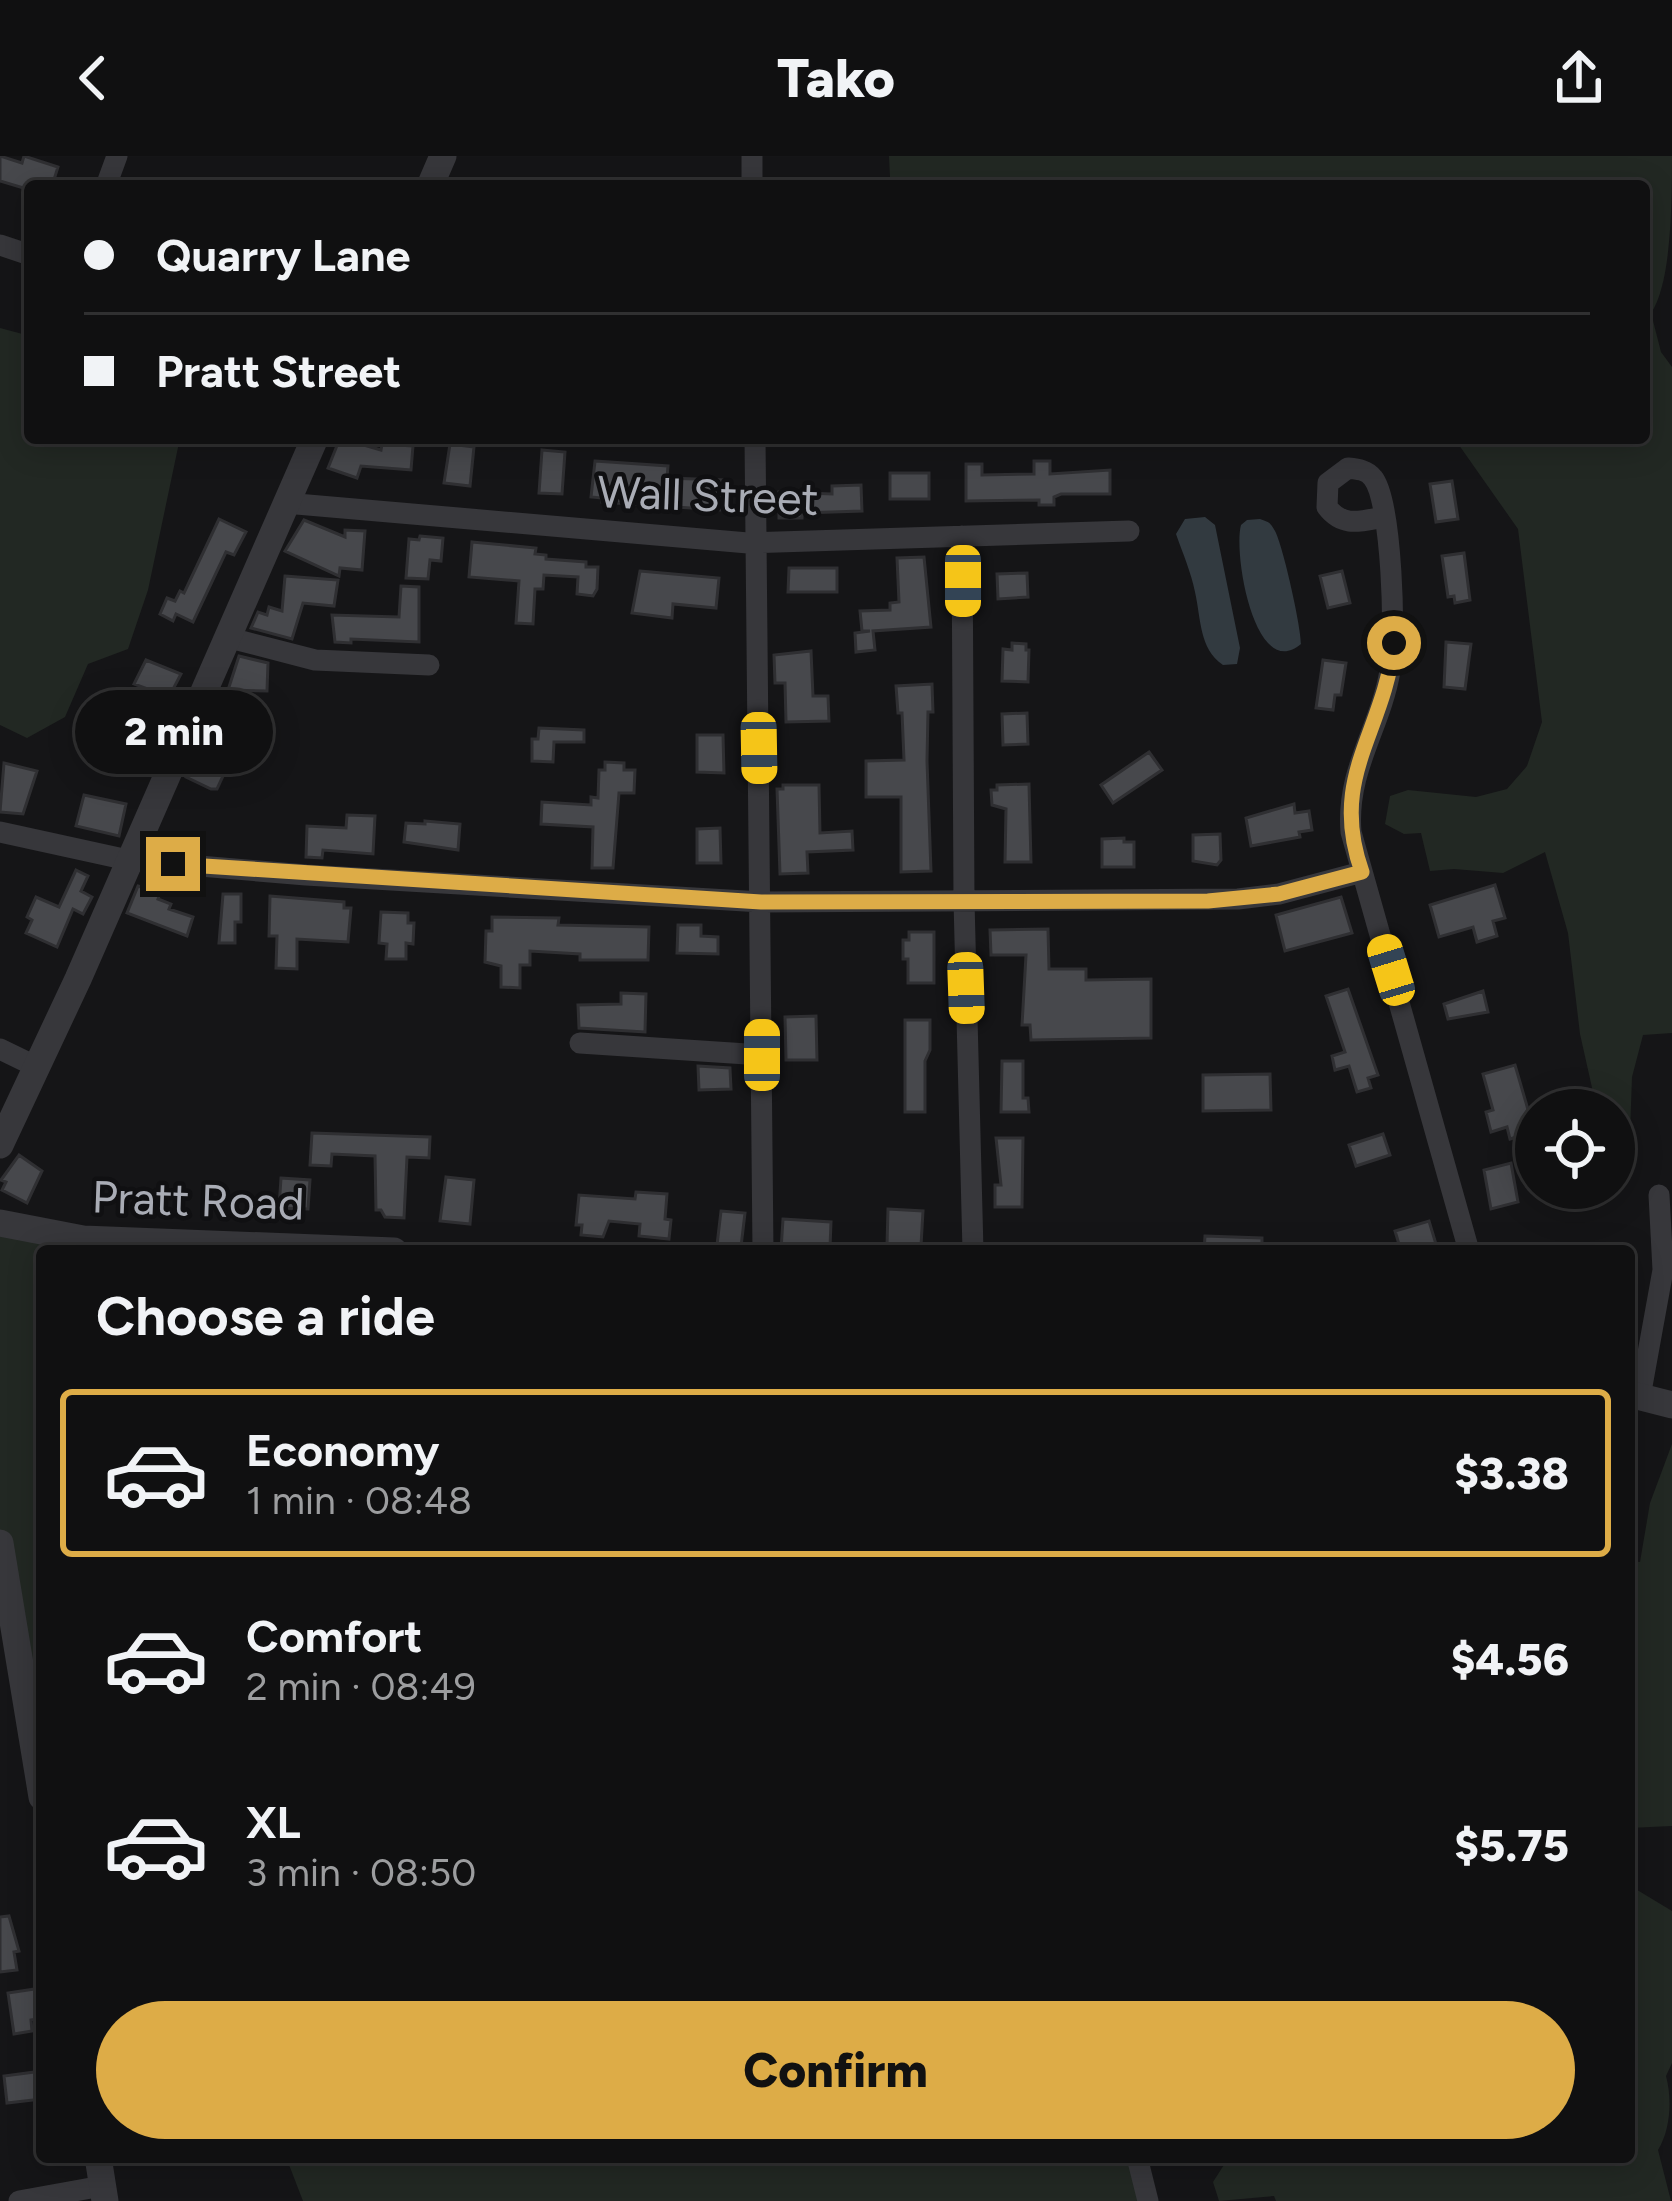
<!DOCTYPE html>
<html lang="en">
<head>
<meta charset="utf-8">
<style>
  :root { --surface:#101011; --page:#1e1e1f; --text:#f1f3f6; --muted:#9c9d9f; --line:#303031; --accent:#ddac47 }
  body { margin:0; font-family:Figtree,sans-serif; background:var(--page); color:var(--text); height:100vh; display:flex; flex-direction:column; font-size:45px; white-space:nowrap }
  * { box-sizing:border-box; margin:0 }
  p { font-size:39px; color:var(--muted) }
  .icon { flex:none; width:66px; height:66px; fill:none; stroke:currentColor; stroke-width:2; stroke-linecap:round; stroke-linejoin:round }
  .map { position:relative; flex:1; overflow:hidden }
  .panel { position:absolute; left:36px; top:1089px; width:1599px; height:918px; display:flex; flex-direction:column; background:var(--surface); border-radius:12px; box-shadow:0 6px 30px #0003,0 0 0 3px var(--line) }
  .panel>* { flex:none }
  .hud { position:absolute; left:24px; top:24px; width:1626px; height:264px; border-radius:12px; box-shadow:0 6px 30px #0003,0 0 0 3px var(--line); display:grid; align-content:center; height:264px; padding:0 60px; background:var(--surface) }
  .buttons { position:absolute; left:1515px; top:933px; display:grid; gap:24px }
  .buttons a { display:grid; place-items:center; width:120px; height:120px; border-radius:50%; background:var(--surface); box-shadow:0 6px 30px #0003,0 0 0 3px var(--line); font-size:60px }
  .end { position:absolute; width:54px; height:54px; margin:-27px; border:15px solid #ddac47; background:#111; box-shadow:0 0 0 6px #111 }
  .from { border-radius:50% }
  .bubble { position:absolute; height:84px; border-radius:42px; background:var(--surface); box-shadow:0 6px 30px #0003,0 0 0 3px var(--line); font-size:39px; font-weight:800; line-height:84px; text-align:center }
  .car { position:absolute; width:36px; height:72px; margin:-36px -18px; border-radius:15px; box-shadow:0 0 9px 3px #0007; background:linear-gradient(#f5c518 24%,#345 0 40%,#f5c518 0 76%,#345 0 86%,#f5c518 0) }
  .hud b { display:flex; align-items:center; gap:42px; height:114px; font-size:45px }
  .hud b+b { border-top:3px solid var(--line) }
  .hud i { width:30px; height:30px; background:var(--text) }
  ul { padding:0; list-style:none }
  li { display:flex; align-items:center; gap:36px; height:168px; margin:0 24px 18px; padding:0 36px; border:6px solid transparent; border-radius:12px }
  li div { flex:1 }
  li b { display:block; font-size:45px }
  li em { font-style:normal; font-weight:800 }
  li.active { border-color:var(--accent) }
  li>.icon { width:108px; height:108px; stroke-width:1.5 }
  h2 { padding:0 60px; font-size:54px; line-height:144px }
  .button { display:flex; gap:24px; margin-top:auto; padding:24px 60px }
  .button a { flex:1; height:138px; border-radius:72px; background:var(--accent); color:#111; font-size:48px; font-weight:800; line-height:138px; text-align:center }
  header { display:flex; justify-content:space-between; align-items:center; height:156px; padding:0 60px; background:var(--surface); font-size:54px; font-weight:800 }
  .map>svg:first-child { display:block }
  .green { fill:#222823 }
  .water { fill:#323a40 }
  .building { fill:#47484c; stroke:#2f2f32; stroke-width:3 }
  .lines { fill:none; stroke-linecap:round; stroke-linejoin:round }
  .minor { stroke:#37373b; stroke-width:21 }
  .tertiary { stroke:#37373b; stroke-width:27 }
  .route { stroke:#ddac47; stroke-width:15 }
  .labels { text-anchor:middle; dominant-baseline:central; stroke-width:9; stroke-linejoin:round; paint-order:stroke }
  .street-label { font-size:45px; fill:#a9acb5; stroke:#101012 }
</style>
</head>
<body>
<header><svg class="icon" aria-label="back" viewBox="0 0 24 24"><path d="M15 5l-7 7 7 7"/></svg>Tako<svg class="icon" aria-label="share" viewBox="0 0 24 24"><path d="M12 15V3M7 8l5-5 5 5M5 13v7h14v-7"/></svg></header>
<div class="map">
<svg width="1672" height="2045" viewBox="0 0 1672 2045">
  <rect width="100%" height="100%" fill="#151517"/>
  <path class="green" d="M889 0H1672C1672 42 1672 127 1651 157L1661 196 1672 211V877L1643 879 1632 921 1630 978 1614 992V954H1597L1580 878 1568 777 1545 696 1503 717 1454 713 1430 715 1421 677 1404 678 1385 668 1390 640 1408 634 1476 641 1507 633 1527 610 1542 566 1518 373 1454 282H1644V30H876L890 21Z
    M0 172 30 180V282H180L148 434 128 493 88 508 65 561 27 582 0 569Z
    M0 1067 394 1095H42V1641L0 1387Z
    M1672 1288V1670L1629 1672V1405L1640 1406 1650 1347Z
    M1629 1729 1672 1755V1907L1666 1920C1672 1942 1671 1973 1658 1994L1671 2045H1276L1274 2040 1219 2045 1213 2026 1229 2001H1629Z
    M286 2001H1136L1146 2045H303Z"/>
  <path class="water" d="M1205 361 1215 369 1240 492 1237 508 1223 509C1199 493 1201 462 1195 436 1191 416 1183 398 1176 378L1185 363Z
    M1260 363C1270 367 1269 365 1275 375 1283 390 1301 470 1301 488 1255 527 1233 398 1241 369L1247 364Z"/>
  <path class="building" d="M0 0 22 7 24 0 58 11 52 30H30V34L0 25Z
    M340 282 381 294 382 288 413 290 411 314 361 310 357 322 328 312Z
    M450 288 474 291 470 330 444 327Z
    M542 294 565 296 562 338 539 337Z
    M595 305 668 310 667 322 725 324 724 342H720V354L602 346V342L591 341Z
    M1034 305H1050V318L1110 314V338H1061L1054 341V349H1039V344L966 345V308H982V319L1034 318Z
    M890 317H929V343H890Z
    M1452 325 1458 363 1436 366 1430 328Z
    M861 329 862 355 802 357V362H779V336L832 338V330Z
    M219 363 246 376 234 399 226 396 193 466 176 458 173 465 160 458 167 442 175 445 180 435 184 437Z
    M304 364 345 381V374L365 375 362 414 340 412 339 420 285 395Z
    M420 380 443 382 441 405 430 404 428 423 406 422 409 383 419 384Z
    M472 386 536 392 535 398 546 399V403L586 406V411H598L597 433 593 440 577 438 578 421 544 419 543 433H535L533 468 516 467 519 425 469 421Z
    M1464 397 1470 444 1455 447 1454 440 1448 441 1442 400Z
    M924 401 931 471 873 475 875 494 856 496 855 477 870 475H862L860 455 890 454V447L899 446 897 402Z
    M789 412H837V436H788Z
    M640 415 719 422 716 452 673 448 672 462 632 457Z
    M1342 415 1350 447 1328 452 1320 420Z
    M1027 417 1028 441 998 443 997 418Z
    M285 420 338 424 334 450 303 447 292 483 251 472 258 456 267 459 269 451 282 455Z
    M401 430 419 431V486L351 483V487L335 486 332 459 399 461Z
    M1446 486 1471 488 1465 533 1444 531Z
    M1012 487 1026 488V494H1029L1028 526 1002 525 1003 493 1012 494Z
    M811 495 813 540H828L829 565 786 566 785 527H775L774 499Z
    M239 500 268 507 267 535 228 534Z
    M146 504 181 518 169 541 134 528Z
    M1323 504 1346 507 1341 539H1335L1333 554 1316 552Z
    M932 528 933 556H928L927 605 931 715 901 716V641H866V605L904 604 902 557H898L896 530Z
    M219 546 243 557 223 602 230 605 217 633H211L186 621Z
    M1027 557 1028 588 1003 589 1002 558Z
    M539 572 584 574V586H554L553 606 532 605V583H538Z
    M697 579H723L724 617 697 616Z
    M1149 596 1162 614 1113 647 1101 629Z
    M605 606 624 607V614H635L634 637H619L613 712H592L593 671 541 668 542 646 591 649V641L598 642 599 614H605Z
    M4 607 37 615 23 658 0 656Z
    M1029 628 1031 706H1005L1006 653 992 649 991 634H997V629Z
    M783 629H819L820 677 852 675 853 694 807 696 808 717 780 718 777 633H783Z
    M84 639 126 648 119 680 76 670Z
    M1294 648 1295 657 1309 655 1312 674 1299 676 1300 681 1251 690 1246 662Z
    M347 659 375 660 373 698 323 694 322 702 306 701 307 670 346 672Z
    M425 665 460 668 458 694 404 686 406 667 425 668Z
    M720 672 721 707H697V673Z
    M1220 678 1221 704 1217 709 1193 705V679Z
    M1124 682V686H1134V711H1102V683Z
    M76 714 88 720 81 735 92 741 83 758 73 753 57 791 26 777 32 764 27 761 36 741 59 751Z
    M1495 729 1505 762 1493 765 1497 780 1477 786 1473 771 1439 781 1430 749Z
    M138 730 160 737 158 743 171 748 169 753 193 761 187 780 127 757Z
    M223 738H241V766H235V787H219Z
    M270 740 344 746V752H351L348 786 297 783V813L276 812 277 780H269Z
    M1341 741 1352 777 1285 795 1276 759Z
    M381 756 408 757V767H414L413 788 406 787V803H386L387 788 379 787Z
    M492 761 559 762 558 769 649 771 648 804H580V798L530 795V809H520V832L501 831V810L485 806 486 775H492Z
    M678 769H701V780L718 781V798L677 797Z
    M1048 773 1049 813H1086V824L1151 823V882L1031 884 1030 869H1022L1026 799H991L990 774Z
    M909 776H934V827H908V803H903V784H909Z
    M1348 833 1378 919 1368 922 1371 932 1357 936 1349 910 1335 914 1332 900 1345 896 1326 840Z
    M1483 835 1488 856 1448 863 1444 848Z
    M621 837 646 838 645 876 579 872 578 849 621 848Z
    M816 860 817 904H786L785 861Z
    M905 864H930V894L925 905V956H905Z
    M1002 905H1023V942H1028L1029 956H1001Z
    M1515 909 1529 957 1533 955 1536 975 1510 983 1507 971 1491 976 1486 956 1493 954 1483 918Z
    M698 910 730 912 731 933 699 934Z
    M1270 918 1271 954 1203 955V919Z
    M312 977 430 981 429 1002 407 1001 404 1062 385 1061 381 1054H376L375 1000 332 998 331 1010 310 1009Z
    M1383 978 1390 999 1356 1010 1349 989Z
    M996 982H1023L1022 1051H995V1029H1001Z
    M19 999 42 1015 27 1047 2 1034 6 1026 1 1024Z
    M1511 1007 1518 1046 1491 1053 1484 1014Z
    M446 1021 474 1024 470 1068 440 1065Z
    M281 1022 310 1024 308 1053 279 1052Z
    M636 1036 667 1038 665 1063 671 1064 669 1083 639 1080 640 1068 609 1065 603 1081 581 1079 582 1069H576L579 1039 635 1043Z
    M888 1053 923 1055 921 1090 887 1089Z
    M721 1055 745 1057 741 1091 717 1089Z
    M783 1063 831 1066 830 1092 781 1094Z
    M1429 1065 1436 1088 1428 1091 1429 1095H1401L1395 1075Z
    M1205 1080 1262 1082V1095H1204Z
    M9 1760 19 1795 14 1796 17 1814 0 1816V1761Z
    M41 1832 42 1862 31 1864 32 1875 14 1878 8 1837Z
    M42 1915V1943L7 1947 4 1920Z"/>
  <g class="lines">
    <path class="minor" d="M752 0V30
      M106 30 117 0
      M0 89 30 99
      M755 282 763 1095
      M285 347 748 387 1129 375
      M1384 361C1361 365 1343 372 1327 351L1328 327 1348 312C1358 313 1367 314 1373 322 1392 345 1396 484 1390 515 1380 573 1346 614 1351 676L1469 1095
      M962 380 964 745 973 1095
      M226 481 315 504 429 509
      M0 676 128 704 306 719 762 746 1238 743 1279 738 1362 716
      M580 887 762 899
      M0 893 37 911
      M1640 1241 1663 1114 1659 1039
      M1137 2001 1148 2045
      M19 2045 102 2030"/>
    <path class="tertiary" d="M430 30 443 0
      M0 989 78 823 315 282
      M0 1067 83 1083 394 1095
      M1629 1238 1672 1249
      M0 1387 42 1641
      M98 2001 105 2045"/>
  </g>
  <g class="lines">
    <path class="route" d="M173 708 761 746 1208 745 1279 738 1362 716C1328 620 1384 578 1394 487"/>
  </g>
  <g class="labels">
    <g class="street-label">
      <text transform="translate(708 339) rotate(2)">Wall Street</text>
      <text transform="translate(198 1044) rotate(2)">Pratt Road</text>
    </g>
  </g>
</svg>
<div class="buttons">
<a><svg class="icon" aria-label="locate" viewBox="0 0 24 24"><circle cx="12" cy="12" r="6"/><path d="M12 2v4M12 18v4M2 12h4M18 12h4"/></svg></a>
</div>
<i class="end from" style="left:1394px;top:487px"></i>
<i class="end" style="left:173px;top:708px"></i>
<div class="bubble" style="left:75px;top:534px;width:198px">2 min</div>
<i class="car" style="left:963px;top:425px;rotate:180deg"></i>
<i class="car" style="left:759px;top:592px;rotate:179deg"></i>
<i class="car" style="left:1391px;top:814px;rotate:343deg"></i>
<i class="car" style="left:966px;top:832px;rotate:178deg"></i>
<i class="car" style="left:762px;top:899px;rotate:0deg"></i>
<div class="hud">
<b><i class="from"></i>Quarry Lane</b>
<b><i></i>Pratt Street</b>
</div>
<section class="panel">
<h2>Choose a ride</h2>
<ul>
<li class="active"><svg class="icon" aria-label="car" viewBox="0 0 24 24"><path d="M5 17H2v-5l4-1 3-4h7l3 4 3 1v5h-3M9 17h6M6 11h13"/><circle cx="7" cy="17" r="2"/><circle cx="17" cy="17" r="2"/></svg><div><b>Economy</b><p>1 min · 08:48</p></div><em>$3.38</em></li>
<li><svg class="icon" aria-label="car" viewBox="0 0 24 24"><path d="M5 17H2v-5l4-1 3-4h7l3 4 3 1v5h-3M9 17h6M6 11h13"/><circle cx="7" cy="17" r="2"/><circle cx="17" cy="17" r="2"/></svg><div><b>Comfort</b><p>2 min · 08:49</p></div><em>$4.56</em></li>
<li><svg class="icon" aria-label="car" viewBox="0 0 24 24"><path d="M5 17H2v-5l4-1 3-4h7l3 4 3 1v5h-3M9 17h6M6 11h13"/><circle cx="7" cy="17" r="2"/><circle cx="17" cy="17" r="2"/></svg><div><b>XL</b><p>3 min · 08:50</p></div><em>$5.75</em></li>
</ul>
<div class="button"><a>Confirm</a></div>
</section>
</div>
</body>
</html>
